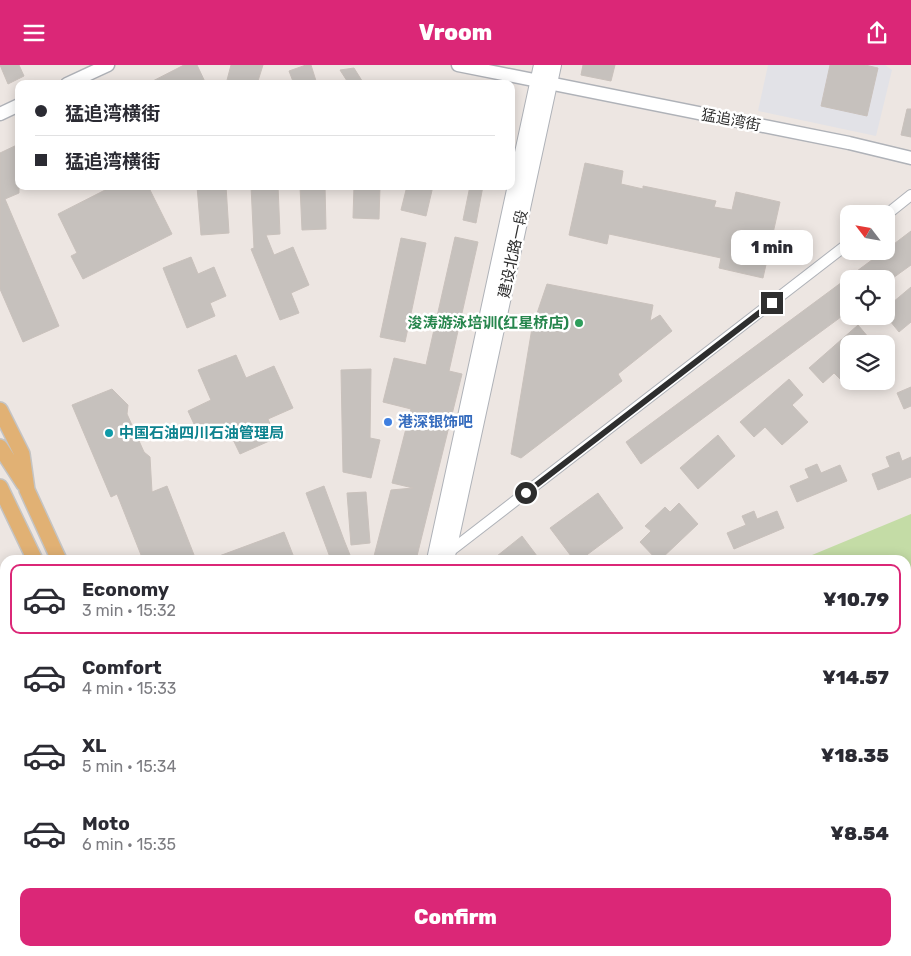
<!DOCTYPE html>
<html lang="en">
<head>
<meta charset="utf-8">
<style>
  :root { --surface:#fff; --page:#f7f7f7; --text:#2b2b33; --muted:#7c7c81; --line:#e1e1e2; --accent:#db2777 }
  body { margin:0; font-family:Rubik,"Noto Sans SC",sans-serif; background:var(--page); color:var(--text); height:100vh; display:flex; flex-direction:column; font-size:19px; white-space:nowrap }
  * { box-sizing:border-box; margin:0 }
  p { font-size:16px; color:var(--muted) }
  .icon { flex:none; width:28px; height:28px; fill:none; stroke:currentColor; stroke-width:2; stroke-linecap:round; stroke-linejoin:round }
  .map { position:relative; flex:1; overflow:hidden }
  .sheet { position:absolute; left:0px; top:490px; width:911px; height:401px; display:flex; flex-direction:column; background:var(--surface); border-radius:15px 15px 0 0; box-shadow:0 2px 12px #0003 }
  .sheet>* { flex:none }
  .top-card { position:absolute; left:15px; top:15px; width:500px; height:110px; border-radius:10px; box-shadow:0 2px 12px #0003; display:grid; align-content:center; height:110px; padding:0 20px; background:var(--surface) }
  .needle { width:32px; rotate:301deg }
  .controls { position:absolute; left:840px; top:140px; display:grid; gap:10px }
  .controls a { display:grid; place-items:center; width:55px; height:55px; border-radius:10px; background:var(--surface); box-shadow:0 2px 12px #0003; font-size:25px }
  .end { position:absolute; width:22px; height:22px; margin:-11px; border:6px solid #2e2e2e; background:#fff; box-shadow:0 0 0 2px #fff }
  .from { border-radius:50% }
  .bubble { position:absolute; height:35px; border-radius:10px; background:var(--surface); box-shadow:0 2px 12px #0003; font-size:16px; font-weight:800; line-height:35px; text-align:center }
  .top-card b { display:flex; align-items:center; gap:18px; height:48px; font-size:19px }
  .top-card b+b { border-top:1px solid var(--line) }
  .top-card i { width:12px; height:12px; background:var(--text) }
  ul { padding:9px 0 0; list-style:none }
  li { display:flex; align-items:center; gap:15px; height:70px; margin:0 10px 8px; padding:0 10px; border:2px solid transparent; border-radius:10px }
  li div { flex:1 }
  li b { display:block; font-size:19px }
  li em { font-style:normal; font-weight:800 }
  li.selected { border-color:var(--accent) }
  li>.icon { width:45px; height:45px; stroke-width:1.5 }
  .button { display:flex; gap:10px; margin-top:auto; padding:10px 20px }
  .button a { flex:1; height:58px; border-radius:10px; background:var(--accent); color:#fff; font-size:20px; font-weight:800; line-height:58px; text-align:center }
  header { display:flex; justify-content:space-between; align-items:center; height:65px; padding:0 20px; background:var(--accent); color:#fff; font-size:22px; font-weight:800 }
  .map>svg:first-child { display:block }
  .industrial { fill:#e2e2e7 }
  .green { fill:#c4dca6 }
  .water { fill:#84dbe1 }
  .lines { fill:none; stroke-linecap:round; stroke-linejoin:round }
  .ferry { stroke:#1f8190; stroke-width:1; stroke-dasharray:6 5; stroke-linecap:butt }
  .building { fill:#c6c1bd; stroke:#c9c1bc }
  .pedestrian-casing { stroke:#afb2b8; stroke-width:9 }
  .minor-casing { stroke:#afb2b8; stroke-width:12 }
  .tertiary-casing { stroke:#afb2b8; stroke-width:15 }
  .secondary-casing { stroke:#afb2b8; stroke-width:16 }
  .primary-casing { stroke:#c4c4c4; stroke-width:18 }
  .pedestrian { stroke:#fff; stroke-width:7 }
  .minor { stroke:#fff; stroke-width:10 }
  .tertiary { stroke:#fff; stroke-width:12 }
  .secondary { stroke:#fff; stroke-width:14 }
  .primary { stroke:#e1b174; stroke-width:15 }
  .route { stroke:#2e2e2e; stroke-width:6 }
  .leisure-dot { fill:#2e9e5b; stroke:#fff; stroke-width:2 }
  .shop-dot { fill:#3f7fe0; stroke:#fff; stroke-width:2 }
  .culture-dot { fill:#0f9aa8; stroke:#fff; stroke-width:2 }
  .labels { text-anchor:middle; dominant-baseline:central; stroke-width:5; stroke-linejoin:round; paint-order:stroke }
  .street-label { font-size:15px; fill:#2e2e2e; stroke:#fff }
  .leisure-label { font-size:15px; font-weight:bold; fill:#27864d; stroke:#fff; text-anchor:end }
  .shop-label { font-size:15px; font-weight:bold; fill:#366cbe; stroke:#fff; text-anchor:start }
  .culture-label { font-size:15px; font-weight:bold; fill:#0d838f; stroke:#fff; text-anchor:start }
</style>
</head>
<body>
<header><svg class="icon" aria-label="menu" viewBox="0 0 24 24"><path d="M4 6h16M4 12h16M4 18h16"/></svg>Vroom<svg class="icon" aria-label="share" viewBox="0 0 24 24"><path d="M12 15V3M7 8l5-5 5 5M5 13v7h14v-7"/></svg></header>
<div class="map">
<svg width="911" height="891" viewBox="0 0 911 891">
  <rect width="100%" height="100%" fill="#ede6e2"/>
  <path class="industrial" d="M768 0H885L892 5 876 71 758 46Z"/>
  <path class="green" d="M911 449V655L906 656V495H800Z
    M911 757V839L906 841V758Z
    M465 886H795L783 891H457Z"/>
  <path class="water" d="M911 682V757L906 758V683Z
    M309 886H465L457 891H301Z"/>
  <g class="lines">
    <path class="ferry" d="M906 723 911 722
      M371 891 378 886"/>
  </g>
  <path class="building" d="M0 0H19L24 11 8 19Z
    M184 0H197L206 19H147Z
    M231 0H263L257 19H226Z
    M306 0H311L317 19H294L289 6Z
    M583 0H615L611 16 581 10Z
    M830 0H865L878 3 867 51 821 41Z
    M354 3 364 19H349L340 5Z
    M907 44H911V72L901 70Z
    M19 79V128L5 134 59 261 23 277 0 224V88Z
    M585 98 623 106 621 119 643 124V121L716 136 714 142 732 145 736 127 780 137 763 213 719 203 721 193 609 169 607 179 569 170Z
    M113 121H148L172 169 83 214 71 191 77 188 58 149Z
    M197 121H226L229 168 201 170Z
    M251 121H278L280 169 266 170 274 190 293 182 309 220 291 228 299 248 280 255 251 184 254 183Z
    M300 121H325L326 164 302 165Z
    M354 121H380L379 154 353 153Z
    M407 121H433L426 151 401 145Z
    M470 121H483L476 158 463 155Z
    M911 166V200L886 218V214H849V246L641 399 626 377 884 186H886V185Z
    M455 172 478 177 449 306 462 309 416 495H373L391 425 413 423 392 418 411 344 383 337 394 293 426 300Z
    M401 173 426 178 405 277 380 272Z
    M191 192 198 209 214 202 226 231 210 238 215 251 187 263 163 203Z
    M547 219 653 240 650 256 660 250 672 266 618 309 622 316 521 393 511 389 532 263Z
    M911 222V257L899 267 886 251V243Z
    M858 260 874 279H849V323L834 308 823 318 809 303Z
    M236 290 246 313 274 301 293 343 268 354 276 373 240 389 226 360 200 372 188 346 211 335 198 305Z
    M371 304 370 373 380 375 371 413 343 407 341 305Z
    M789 314 803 330 792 340 808 357 782 380 765 362 754 372 740 357Z
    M911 322V341L904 344 897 328Z
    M112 324 128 340 127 349 144 387 150 392 152 427 167 421 196 495H143L117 429 111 432 72 340Z
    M718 370 735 391 698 424 680 403Z
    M899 387 902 396 911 392V412L878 425 872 409 890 402 886 392Z
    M817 399 821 408 840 400 847 416 797 437 790 421 809 413 805 404Z
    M324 421 344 475 352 495H331L306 428Z
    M366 427 370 478 351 480 347 428Z
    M598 428 623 463 580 495H574L550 463Z
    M679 438 698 459 660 495H657L640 477 651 466 645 461 665 442 670 447Z
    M754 446 757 454 777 446 784 463 734 484 727 468 746 460 742 451Z
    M284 467 295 495H211V494Z
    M522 471 540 495H492Z"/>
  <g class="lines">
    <g class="pedestrian-casing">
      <path id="pedestrian" d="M906 668 911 667
        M286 891 294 886"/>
    </g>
    <g class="minor-casing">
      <path id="minor" d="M886 150 911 130
        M447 487H449L849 178
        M46 891 55 886"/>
    </g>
    <g class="tertiary-casing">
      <path id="tertiary" d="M458 0 849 78 911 93
        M67 19 108 0
        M0 49 19 40
        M906 851 911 849
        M906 873 911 881
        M811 891 823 886"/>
    </g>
    <g class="secondary-casing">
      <path id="secondary" d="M434 495 541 0
        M447 495 554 0"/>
    </g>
    <g class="primary-casing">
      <path id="primary" d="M0 345 22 389 27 425 59 495
        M0 382 24 419
        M0 422 35 495
        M212 886 215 891
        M246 886 249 891"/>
    </g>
    <use href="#pedestrian" class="pedestrian"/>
    <use href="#minor" class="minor"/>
    <use href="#tertiary" class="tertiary"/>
    <use href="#secondary" class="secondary"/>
    <use href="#primary" class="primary"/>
  </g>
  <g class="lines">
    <path class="route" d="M526 428 772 238"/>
  </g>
  <circle class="leisure-dot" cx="579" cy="258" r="5"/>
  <circle class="shop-dot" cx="388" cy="357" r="5"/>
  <circle class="culture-dot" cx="109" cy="368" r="5"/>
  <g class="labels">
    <g class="street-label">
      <text transform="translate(731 55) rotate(11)">猛追湾街</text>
      <text transform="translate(513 189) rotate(-78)">建设北路一段</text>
    </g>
    <g class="leisure-label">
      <text x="569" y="258">浚涛游泳培训(红星桥店)</text>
    </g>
    <g class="shop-label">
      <text x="398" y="357">港深银饰吧</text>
    </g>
    <g class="culture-label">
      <text x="119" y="368">中国石油四川石油管理局</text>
    </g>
  </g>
</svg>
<div class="controls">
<a><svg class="needle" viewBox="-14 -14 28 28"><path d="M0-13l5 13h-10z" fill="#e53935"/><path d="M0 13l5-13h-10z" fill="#7c7c81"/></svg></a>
<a><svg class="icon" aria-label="locate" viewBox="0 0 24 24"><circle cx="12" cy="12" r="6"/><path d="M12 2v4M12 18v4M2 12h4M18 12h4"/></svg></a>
<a><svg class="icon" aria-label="layers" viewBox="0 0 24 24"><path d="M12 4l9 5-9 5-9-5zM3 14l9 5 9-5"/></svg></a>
</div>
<i class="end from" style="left:526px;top:428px"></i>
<i class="end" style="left:772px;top:238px"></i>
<div class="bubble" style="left:731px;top:165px;width:82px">1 min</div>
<div class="top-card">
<b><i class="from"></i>猛追湾横街</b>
<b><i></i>猛追湾横街</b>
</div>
<section class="sheet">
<ul>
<li class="selected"><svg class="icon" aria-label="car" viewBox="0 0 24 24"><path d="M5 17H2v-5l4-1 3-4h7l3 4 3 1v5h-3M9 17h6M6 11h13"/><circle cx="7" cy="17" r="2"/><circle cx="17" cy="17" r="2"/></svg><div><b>Economy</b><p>3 min · 15:32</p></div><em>¥10.79</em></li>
<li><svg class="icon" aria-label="car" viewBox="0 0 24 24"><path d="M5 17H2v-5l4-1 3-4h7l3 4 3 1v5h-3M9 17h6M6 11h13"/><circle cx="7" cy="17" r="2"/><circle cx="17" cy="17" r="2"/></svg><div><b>Comfort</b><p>4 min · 15:33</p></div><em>¥14.57</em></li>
<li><svg class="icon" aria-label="car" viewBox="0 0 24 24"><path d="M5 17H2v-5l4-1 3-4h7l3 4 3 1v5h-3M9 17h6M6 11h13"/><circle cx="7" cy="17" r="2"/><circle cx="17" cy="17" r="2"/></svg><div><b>XL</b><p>5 min · 15:34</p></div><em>¥18.35</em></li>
<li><svg class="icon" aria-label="car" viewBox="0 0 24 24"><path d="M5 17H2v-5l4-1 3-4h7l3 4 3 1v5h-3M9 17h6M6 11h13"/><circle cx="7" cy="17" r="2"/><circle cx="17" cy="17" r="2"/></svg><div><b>Moto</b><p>6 min · 15:35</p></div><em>¥8.54</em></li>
</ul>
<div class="button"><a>Confirm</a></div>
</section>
</div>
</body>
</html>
